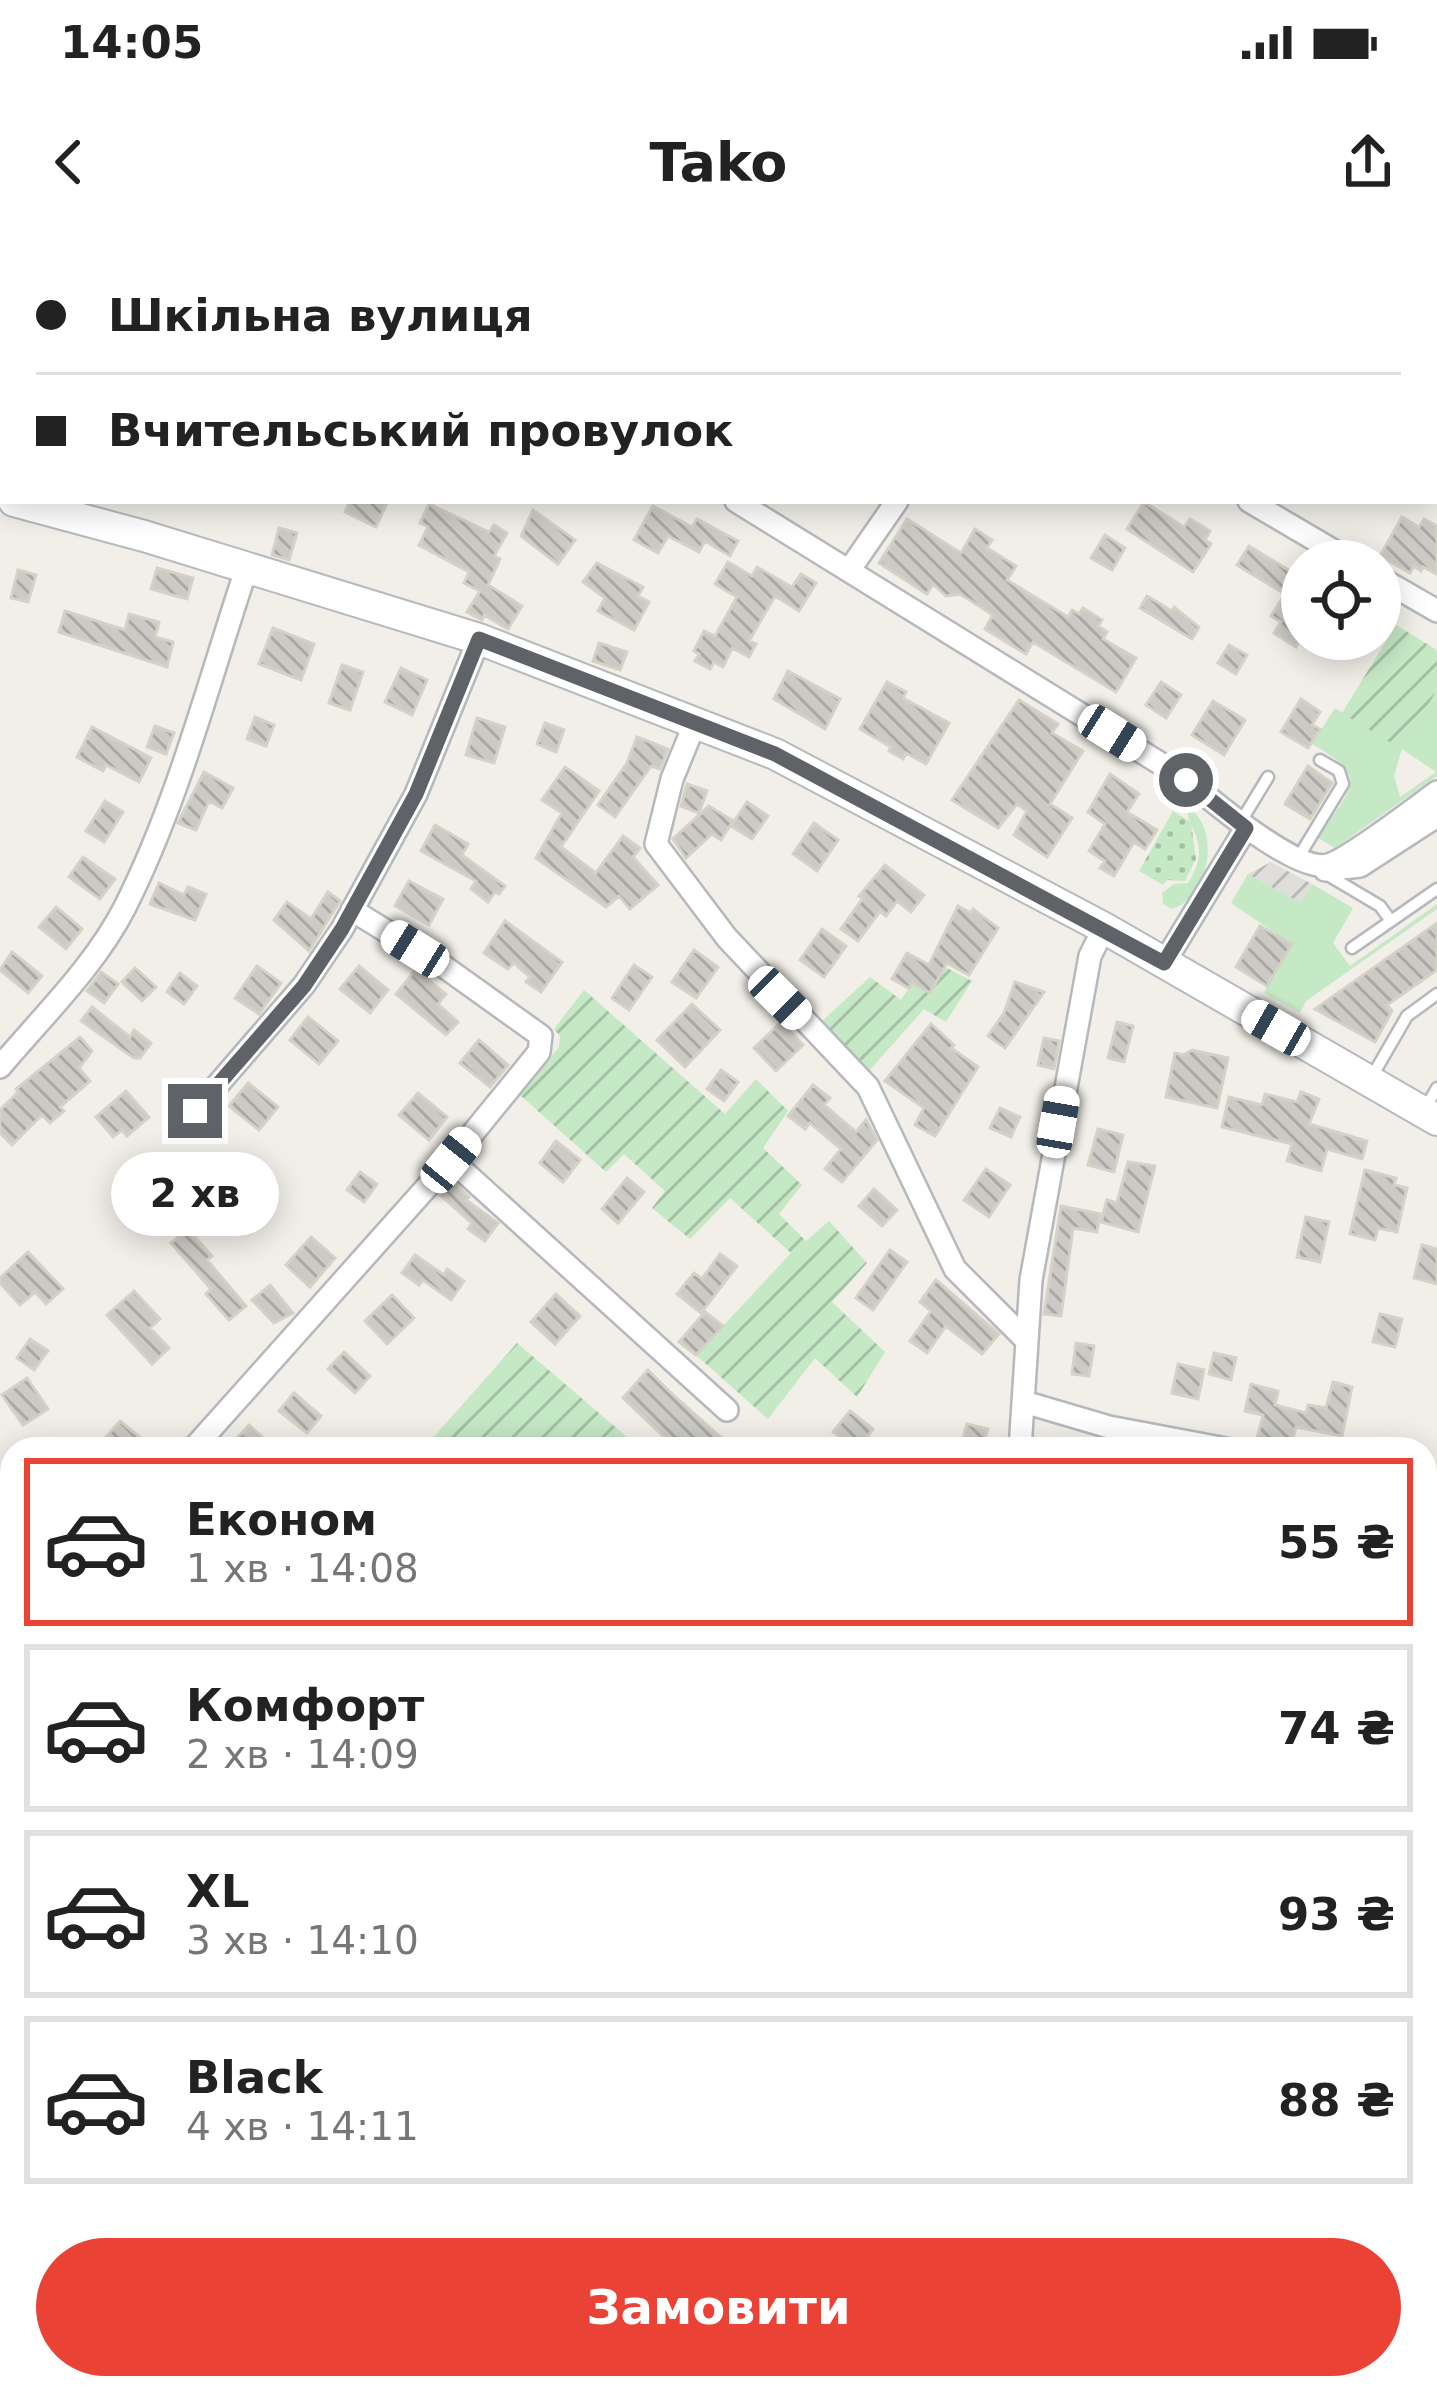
<!DOCTYPE html>
<html lang="uk">
<head>
<meta charset="utf-8">
<style>
  :root { --surface:#fff; --page:#f2f2f2; --text:#222; --muted:#767676; --line:#e0e0e0; --accent:#ea4335 }
  body { margin:0; font-family:"DejaVu Sans",sans-serif; background:var(--page); color:var(--text); height:100vh; display:flex; flex-direction:column; font-size:45px; white-space:nowrap }
  * { box-sizing:border-box; margin:0 }
  p { font-size:39px; color:var(--muted) }
  .icon { flex:none; width:66px; height:66px; fill:none; stroke:currentColor; stroke-width:2; stroke-linecap:round; stroke-linejoin:round }
  .map { position:relative; flex:1; overflow:hidden }
  .drawer { position:absolute; left:0px; top:1197px; width:1437px; height:963px; display:flex; flex-direction:column; background:var(--surface); border-radius:36px 36px 0 0; box-shadow:0 6px 30px #0003 }
  .drawer>* { flex:none }
  .guide { position:absolute; left:0px; top:0px; width:1437px; height:264px; box-shadow:0 6px 30px #0003; display:grid; align-content:center; height:264px; padding:0 36px; background:var(--surface) }
  .buttons { position:absolute; left:1281px; top:300px; display:grid; gap:24px }
  .buttons a { display:grid; place-items:center; width:120px; height:120px; border-radius:50%; background:var(--surface); box-shadow:0 6px 30px #0003; font-size:60px }
  .end { position:absolute; width:54px; height:54px; margin:-27px; border:15px solid #5f6368; background:#fff; box-shadow:0 0 0 6px #fff }
  .from { border-radius:50% }
  .bubble { position:absolute; height:84px; border-radius:42px; background:var(--surface); box-shadow:0 6px 30px #0003; font-size:39px; font-weight:700; line-height:84px; text-align:center }
  .car { position:absolute; width:36px; height:72px; margin:-36px -18px; border-radius:15px; box-shadow:0 0 9px 3px #0007; background:linear-gradient(#fff 24%,#345 0 40%,#fff 0 76%,#345 0 86%,#fff 0) }
  .guide b { display:flex; align-items:center; gap:42px; height:114px; font-size:45px }
  .guide b+b { border-top:3px solid var(--line) }
  .guide i { width:30px; height:30px; background:var(--text) }
  ul { padding:21px 0 0; list-style:none }
  li { display:flex; align-items:center; gap:36px; height:168px; margin:0 24px 18px; padding:0 12px; border:6px solid var(--line); border-radius:0px }
  li div { flex:1 }
  li b { display:block; font-size:45px }
  li em { font-style:normal; font-weight:700 }
  li.selected { border-color:var(--accent) }
  li>.icon { width:108px; height:108px; stroke-width:1.5 }
  .cta { display:flex; gap:24px; margin-top:auto; padding:24px 36px }
  .cta a { flex:1; height:138px; border-radius:72px; background:var(--accent); color:#fff; font-size:48px; font-weight:700; line-height:138px; text-align:center }
  .status { display:flex; justify-content:space-between; align-items:center; height:84px; padding:0 60px; background:var(--surface); direction:ltr }
  .status svg { height:33px; fill:currentColor }
  header { display:flex; justify-content:space-between; align-items:center; height:156px; padding:0 36px; background:var(--surface); font-size:54px; font-weight:700 }
  .map>svg:first-child { display:block }
  .industrial { fill:url(#industrial-furrows) }
  .grass { fill:#c5e8c5; fill-rule:evenodd }
  .park { fill:url(#park-dots) }
  .garden { fill:url(#garden-furrows) }
  .building { fill:url(#building-back-hatch); stroke:#d6d1c6; stroke-width:3 }
  .lines { fill:none; stroke-linecap:round; stroke-linejoin:round }
  .lane-casing { stroke:#b5b8bc; stroke-width:15 }
  .street-casing { stroke:#b5b8bc; stroke-width:26 }
  .secondary-casing { stroke:#b6babf; stroke-width:34 }
  .lane { stroke:#fff; stroke-width:10 }
  .street { stroke:#fff; stroke-width:21 }
  .secondary { stroke:#fff; stroke-width:30 }
  .route { stroke:#5f6368; stroke-width:15 }
</style>
</head>
<body>
<div class="status"><b>14:05</b><svg viewBox="0 0 49 12"><path d="M0 12V9h3v3zM5 12V6h3v6zM10 12V3h3v9zM15 12V0h3v12zM26 1h20v11H26zM47 4h2v5h-2z"/></svg></div>
<header><svg class="icon" aria-label="back" viewBox="0 0 24 24"><path d="M15 5l-7 7 7 7"/></svg>Tako<svg class="icon" aria-label="share" viewBox="0 0 24 24"><path d="M12 15V3M7 8l5-5 5 5M5 13v7h14v-7"/></svg></header>
<div class="map">
<svg width="1437" height="2159" viewBox="0 0 1437 2159">
  <defs>
    <pattern id="industrial-furrows" width="10" height="10" patternUnits="userSpaceOnUse" patternTransform="scale(3)"><rect width="10" height="10" fill="#e0deda"/><path d="M-1 1l2-2M0 10L10 0M9 11l2-2" fill="none" stroke="#b9b8b5"/></pattern>
    <pattern id="park-dots" width="8" height="8" patternUnits="userSpaceOnUse" patternTransform="scale(3)"><rect width="8" height="8" fill="#c5e8c5"/><path d="M2 2h.1M6 6h.1" fill="none" stroke="#a3c0a4" stroke-width="1.8" stroke-linecap="round"/></pattern>
    <pattern id="garden-furrows" width="10" height="10" patternUnits="userSpaceOnUse" patternTransform="scale(3)"><rect width="10" height="10" fill="#c5e8c5"/><path d="M-1 1l2-2M0 10L10 0M9 11l2-2" fill="none" stroke="#a3c0a4"/></pattern>
    <pattern id="building-back-hatch" width="6" height="6" patternUnits="userSpaceOnUse" patternTransform="scale(3)"><rect width="6" height="6" fill="#cccac5"/><path d="M-1 5l2 2M0 0l6 6M5-1l2 2" fill="none" stroke="#a9a8a4"/></pattern>
  </defs>
  <rect width="100%" height="100%" fill="#f1efe8"/>
  <path class="industrial" d="M1271 622 1312 644 1301 664 1248 634Z"/>
  <path class="grass" d="M1437 450V536L1335 608 1318 598C1349 548 1374 539 1312 504L1335 468 1401 508ZM1402 509 1436 532 1400 557 1394 536Z
    M1185 565C1222 585 1211 656 1172 669L1163 664 1162 653 1174 644 1188 643C1211 605 1192 597 1185 565Z
    M1248 634 1301 663 1312 644 1353 668 1333 703 1350 726 1437 664V669L1306 761 1300 773 1264 753 1291 704 1231 663Z"/>
  <path class="park" d="M1173 571 1191 582 1196 619 1185 641 1167 640 1163 645 1139 631Z"/>
  <path class="garden" d="M1396 385 1437 410V450L1401 509 1342 473Z
    M945 727 972 741 946 782 924 769 870 830 820 783 870 737 901 760 912 743 931 753Z
    M584 750 725 874 756 839 788 871 763 908 802 945 779 974 806 1001 829 981 867 1023 832 1062 885 1112 857 1157 815 1118 768 1179 696 1115 791 1013 730 958 690 999 652 968 665 951 624 914 606 932 520 855 559 807 560 796 554 789Z
    M517 1103 641 1209H423Z
    M12 1673V1918L0 1934V1687Z"/>
  <path class="building" d="M350 261H388L376 287 345 272Z
    M1144 262 1184 287 1190 279 1210 291 1205 300 1211 304 1193 332 1127 289Z
    M429 264 489 292 494 285 507 293 494 316 500 319 488 345 522 366 508 389 484 375 482 380 467 372 480 351 464 343 469 332 419 305 428 287 420 283Z
    M653 266 692 287 697 279 738 301 730 316 705 301 699 312 668 296 658 313 634 300Z
    M533 270 575 300 558 324 521 296Z
    M1402 277 1419 287 1424 279 1437 286V334L1423 327 1421 331 1414 326 1410 333 1380 316Z
    M907 279 961 313 975 289 992 300 987 308 1016 326 1007 340 1068 377 1072 370 1079 374 1083 368 1102 380 1098 386 1107 392 1103 399 1136 418 1116 452 1033 402 1026 414 985 389 993 375 960 354 946 356 933 344 927 354 879 323Z
    M279 288 297 293 289 320 272 315Z
    M1105 295 1125 308 1112 330 1091 318Z
    M1249 306 1302 338V396L1296 407 1274 393 1281 382 1271 376 1285 354 1237 325Z
    M728 322 752 336 757 327 792 347 801 334 816 343 799 371 775 356 749 401 756 404 749 417 732 408 723 427 714 422 710 429 695 421 699 414 694 411 704 391 715 396 737 357 715 344Z
    M597 323 643 347 638 356 649 362 634 390 598 371 605 358 583 342Z
    M157 328 193 338 187 359 151 349Z
    M18 330 36 335 28 362 11 358Z
    M1147 356 1172 371 1174 367 1199 387 1192 399 1140 368Z
    M65 371 125 390 129 374 159 382 155 397 173 402 167 427 59 392Z
    M273 388 314 404 301 440 259 424Z
    M599 403 627 412 620 430 593 421Z
    M1229 405 1247 415 1236 434 1218 423Z
    M342 425 363 432 350 470 329 463Z
    M401 428 427 440 412 475 385 462Z
    M788 431 840 459 825 489 774 459Z
    M887 442 906 452 903 458 949 483 926 524 906 513 903 519 889 511 891 507 860 489Z
    M1161 442 1181 455 1166 478 1146 465Z
    M1301 459 1320 472 1312 485 1320 489 1308 508 1281 492Z
    M1019 460 1058 484 1052 493 1083 511 1050 564 1072 578 1047 617 1014 595 1027 571 1017 564 998 588 952 560Z
    M1213 461 1245 480 1224 515 1192 495Z
    M255 477 274 485 266 506 247 499Z
    M477 478 505 487 494 523 466 515Z
    M545 483 564 490 556 512 537 504Z
    M155 486 174 493 166 514 147 507Z
    M92 487 151 518 139 542 106 525 103 531 77 517Z
    M637 497 668 509 660 529 651 526 615 577 598 565 627 523Z
    M1308 526 1332 543 1310 579 1285 564Z
    M565 527 599 551 561 607 596 633 623 596 640 608 633 617 658 645 630 669 619 656 606 667 536 618 562 573 542 560Z
    M204 532 233 548 222 568 209 561 196 590 178 583Z
    M1110 534 1139 554 1127 572 1157 590 1145 609 1134 602 1114 636 1100 628 1105 621 1089 611 1105 584 1088 572Z
    M687 544 707 551 699 573 681 566Z
    M105 561 123 572 104 602 86 591Z
    M747 562 768 576 752 599 731 586Z
    M709 566 733 581 721 600 712 594 686 618 673 599Z
    M814 583 838 600 817 631 793 614Z
    M435 585 468 604 462 615 505 646 499 654 495 652 488 662 471 649 476 641 421 611Z
    M83 617 115 639 100 659 69 637Z
    M885 625 924 655 911 672 897 661 886 676 880 671 858 701 841 689 863 658 859 656Z
    M409 641 443 659 429 685 395 666Z
    M159 643 184 655 188 647 206 654 195 680 150 664Z
    M328 652 340 661 309 711 274 680 287 662 311 679Z
    M958 666 971 673 973 669 998 688 969 735 947 723 930 753 912 743 909 748 892 739 907 713 929 725Z
    M56 667 82 689 66 709 39 687Z
    M505 681 562 722 541 752 526 742 530 737 514 723 508 729 484 713Z
    M1437 683V730L1387 765 1392 771 1375 802 1315 769Z
    M1260 686 1292 704 1267 746 1236 727Z
    M822 689 846 706 824 737 800 720Z
    M694 710 718 727 696 758 672 742Z
    M12 712 42 736 28 753 0 730Z
    M634 725 652 737 629 770 612 758Z
    M257 726 281 743 259 774 235 758Z
    M359 726 388 750 370 773 340 749Z
    M135 728 156 747 142 761 122 742Z
    M415 730 446 754 438 764 458 782 446 795 396 754Z
    M101 732 118 744 104 763 87 751Z
    M180 733 197 746 184 764 167 752Z
    M1015 742 1044 752 1005 808 988 796 1004 773Z
    M692 764 720 790 685 827 657 800Z
    M92 767 130 797 134 790 151 803 140 818H134L81 781Z
    M308 777 338 801 319 824 290 800Z
    M781 782 803 805 776 831 754 808Z
    M1117 782 1133 786 1124 822 1108 818Z
    M931 784 954 805 951 808 978 827 935 896 915 885 924 868 885 841Z
    M80 797 92 811 79 828 90 841 60 867 64 871 50 883 42 875 12 905 0 893V870L18 852 16 849Z
    M1044 798 1059 801 1054 829 1038 825Z
    M479 800 508 825 490 847 460 823Z
    M1192 810 1228 818 1217 868 1166 857 1175 813 1183 815Z
    M721 830 738 842 724 861 707 849Z
    M248 843 278 867 259 890 229 866Z
    M813 845 830 858 824 865 856 892 866 880 877 900 842 942 825 929 841 909 810 883 805 889 788 876Z
    M126 851 149 877 127 896 122 890 113 897 96 877Z
    M1301 852 1319 859 1309 884 1367 901 1362 919 1327 909 1321 931 1287 921 1292 904 1222 887 1229 857 1262 865 1265 854 1297 862Z
    M418 853 447 877 429 900 399 875Z
    M1000 868 1020 877 1011 897 990 888Z
    M1098 889 1123 895 1114 932 1088 925Z
    M556 901 580 920 563 942 540 923Z
    M1128 922 1155 926 1138 992 1101 982 1107 960 1117 963Z
    M986 929 1010 945 989 977 964 960Z
    M1365 930 1396 938 1394 945 1407 948 1397 992 1378 988 1375 1000 1350 994Z
    M360 932 377 944 364 962 347 950Z
    M627 938 644 952 618 983 602 969Z
    M453 942 469 957 466 960 498 983 485 1001 468 989 472 983 440 955Z
    M874 949 897 970 882 986 859 966Z
    M1061 966 1100 974 1097 992 1073 988 1061 1076 1044 1074Z
    M1306 977 1329 982 1320 1022 1297 1017Z
    M188 989 212 1016 207 1020 246 1066 229 1080 206 1054 211 1049 171 1003Z
    M311 997 335 1018 310 1047 286 1025Z
    M1422 1005 1437 1009V1044L1414 1038Z
    M890 1010 907 1022 873 1070 856 1058Z
    M28 1012 63 1049 46 1064 35 1052 20 1065 0 1043V1038Z
    M720 1014 737 1026 701 1073 677 1054 694 1033 702 1039Z
    M415 1015 444 1035 447 1029 464 1041 451 1060 423 1040 419 1045 402 1033Z
    M936 1040 999 1094 982 1114 946 1086 927 1113 910 1101 931 1071 920 1062Z
    M270 1045 293 1073 274 1083 252 1060Z
    M134 1051 160 1079 150 1088 169 1108 152 1124 107 1075Z
    M556 1054 580 1076 555 1104 531 1082Z
    M392 1055 414 1078 387 1104 365 1081Z
    M705 1072 723 1086 696 1115 679 1102Z
    M1380 1074 1402 1079 1395 1107 1373 1102Z
    M30 1099 48 1111 34 1130 17 1118Z
    M1076 1103 1094 1106 1089 1136 1072 1134Z
    M344 1112 370 1136 355 1153 328 1129Z
    M1214 1113 1236 1118 1231 1140 1209 1134Z
    M1178 1124 1204 1130 1198 1159 1172 1153Z
    M648 1130 671 1153 734 1209H678L663 1196 623 1158Z
    M27 1138 48 1169 23 1185 2 1155Z
    M1333 1142 1352 1147 1342 1196 1296 1187 1290 1209 1255 1206 1263 1175 1245 1171 1251 1144 1278 1151 1275 1165 1306 1173 1308 1165 1326 1168Z
    M294 1153 321 1176 307 1193 279 1171Z
    M850 1171 873 1189 858 1209 833 1192Z
    M120 1181 154 1209H119L105 1198Z
    M967 1184 988 1189 982 1209 961 1206Z
    M249 1185 275 1209H227Z"/>
  <g class="lines">
    <g class="lane-casing">
      <path id="lane" d="M1240 583 1268 537
        M1298 618 1343 544 1339 531 1320 520
        M1326 634 1380 666 1391 681
        M1352 708 1437 649
        M1370 840 1407 776 1437 754
        M1425 869 1437 848
        M0 1829H12
        M70 2159 78 2148
        M1423 2159 1437 2151"/>
    </g>
    <g class="street-casing">
      <path id="street" d="M299 0 304 3
        M851 0 856 3
        M1434 0 1437 2
        M201 3 203 0
        M1072 3 1074 0
        M736 261 1187 540C1211 560 1297 633 1328 625 1349 619 1415 568 1437 552
        M1249 261 1351 321
        M850 329 897 261
        M1380 338 1437 371
        M695 483 672 539 656 604 727 698 868 847 955 1029 1026 1100
        M1325 630 1360 626 1437 576
        M1164 723 1246 588
        M0 827C43 776 95 726 125 667 179 560 209 440 247 327
        M195 871 304 745 342 689 416 554 479 399
        M451 920 727 1170
        M1024 1162 1109 1187 1226 1209
        M193 1209 451 920 539 812 541 796 446 728 352 670
        M1020 1209 1031 1040 1090 716 1104 688
        M1425 1269 1437 1273
        M0 1333 12 1343
        M0 1424 12 1411
        M1425 1707 1437 1691
        M321 2159 326 2148
        M508 2159 517 2148
        M973 2159 993 2148"/>
    </g>
    <g class="secondary-casing">
      <path id="secondary" d="M14 261 144 296 479 399 775 514 1104 688 1437 880
        M1425 2068 1437 2061
        M1257 2159 1277 2148"/>
    </g>
    <use href="#lane" class="lane"/>
    <use href="#street" class="street"/>
    <use href="#secondary" class="secondary"/>
  </g>
  <g class="lines">
    <path class="route" d="M195 871 304 746 342 689 416 554 479 399 775 514 1164 723 1246 588 1186 540"/>
  </g>
</svg>
<div class="buttons">
<a><svg class="icon" aria-label="locate" viewBox="0 0 24 24"><circle cx="12" cy="12" r="6"/><path d="M12 2v4M12 18v4M2 12h4M18 12h4"/></svg></a>
</div>
<i class="end from" style="left:1186px;top:540px"></i>
<i class="end" style="left:195px;top:871px"></i>
<div class="bubble" style="left:111px;top:912px;width:168px">2 хв</div>
<i class="car" style="left:1112px;top:493px;rotate:122deg"></i>
<i class="car" style="left:415px;top:709px;rotate:302deg"></i>
<i class="car" style="left:780px;top:758px;rotate:135deg"></i>
<i class="car" style="left:1276px;top:788px;rotate:300deg"></i>
<i class="car" style="left:1058px;top:882px;rotate:10deg"></i>
<i class="car" style="left:451px;top:920px;rotate:39deg"></i>
<div class="guide">
<b><i class="from"></i>Шкільна вулиця</b>
<b><i></i>Вчительський провулок</b>
</div>
<section class="drawer">
<ul>
<li class="selected"><svg class="icon" aria-label="car" viewBox="0 0 24 24"><path d="M5 17H2v-5l4-1 3-4h7l3 4 3 1v5h-3M9 17h6M6 11h13"/><circle cx="7" cy="17" r="2"/><circle cx="17" cy="17" r="2"/></svg><div><b>Економ</b><p>1 хв · 14:08</p></div><em>55 ₴</em></li>
<li><svg class="icon" aria-label="car" viewBox="0 0 24 24"><path d="M5 17H2v-5l4-1 3-4h7l3 4 3 1v5h-3M9 17h6M6 11h13"/><circle cx="7" cy="17" r="2"/><circle cx="17" cy="17" r="2"/></svg><div><b>Комфорт</b><p>2 хв · 14:09</p></div><em>74 ₴</em></li>
<li><svg class="icon" aria-label="car" viewBox="0 0 24 24"><path d="M5 17H2v-5l4-1 3-4h7l3 4 3 1v5h-3M9 17h6M6 11h13"/><circle cx="7" cy="17" r="2"/><circle cx="17" cy="17" r="2"/></svg><div><b>XL</b><p>3 хв · 14:10</p></div><em>93 ₴</em></li>
<li><svg class="icon" aria-label="car" viewBox="0 0 24 24"><path d="M5 17H2v-5l4-1 3-4h7l3 4 3 1v5h-3M9 17h6M6 11h13"/><circle cx="7" cy="17" r="2"/><circle cx="17" cy="17" r="2"/></svg><div><b>Black</b><p>4 хв · 14:11</p></div><em>88 ₴</em></li>
</ul>
<div class="cta"><a>Замовити</a></div>
</section>
</div>
</body>
</html>
